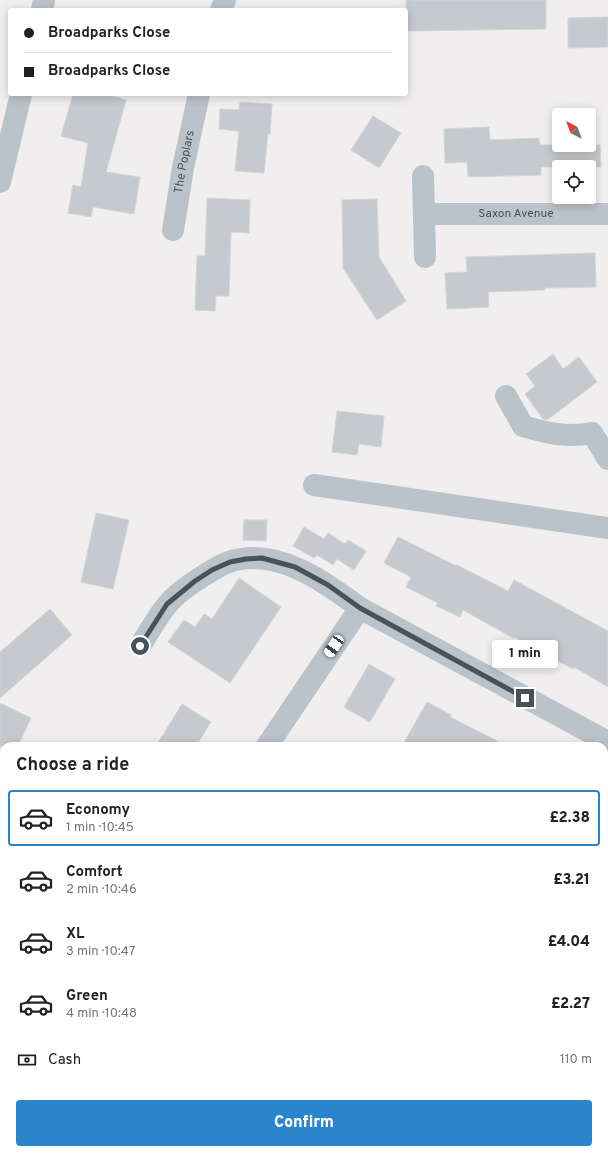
<!DOCTYPE html>
<html lang="en">
<head>
<meta charset="utf-8">
<style>
  :root { --surface:#fff; --page:#f2f2f2; --text:#222; --muted:#767676; --line:#e0e0e0; --accent:#2b85cc }
  body { margin:0; font-family:Overpass,sans-serif; background:var(--page); color:var(--text); height:100vh; display:flex; flex-direction:column; font-size:15px; white-space:nowrap }
  * { box-sizing:border-box; margin:0 }
  p { font-size:13px; color:var(--muted) }
  .icon { flex:none; width:22px; height:22px; fill:none; stroke:currentColor; stroke-width:2; stroke-linecap:round; stroke-linejoin:round }
  .map { position:relative; flex:1; overflow:hidden }
  .drawer { position:absolute; left:0px; top:742px; width:608px; height:412px; display:flex; flex-direction:column; background:var(--surface); border-radius:12px 12px 0 0; box-shadow:0 2px 10px #0003 }
  .drawer>* { flex:none }
  .hud { position:absolute; left:8px; top:8px; width:400px; height:88px; border-radius:4px; box-shadow:0 2px 10px #0003; display:grid; align-content:center; height:88px; padding:0 16px; background:var(--surface) }
  .needle { width:26px; rotate:319deg }
  .fabs { position:absolute; left:552px; top:108px; display:grid; gap:8px }
  .fabs a { display:grid; place-items:center; width:44px; height:44px; border-radius:4px; background:var(--surface); box-shadow:0 2px 10px #0003; font-size:20px }
  .end { position:absolute; width:18px; height:18px; margin:-9px; border:5px solid #485359; background:#fff; box-shadow:0 0 0 2px #fff }
  .from { border-radius:50% }
  .bubble { position:absolute; height:28px; border-radius:4px; background:var(--surface); box-shadow:0 2px 10px #0003; font-size:13px; font-weight:800; line-height:28px; text-align:center }
  .car { position:absolute; width:12px; height:24px; margin:-12px -6px; border-radius:5px; box-shadow:0 0 3px 1px #0007; background:linear-gradient(#fff 24%,#345 0 40%,#fff 0 76%,#345 0 86%,#fff 0) }
  .hud b { display:flex; align-items:center; gap:14px; height:38px; font-size:15px }
  .hud b+b { border-top:1px solid var(--line) }
  .hud i { width:10px; height:10px; background:var(--text) }
  ul { padding:0; list-style:none }
  li { display:flex; align-items:center; gap:12px; height:56px; margin:0 8px 6px; padding:0 8px; border:2px solid transparent; border-radius:4px }
  li div { flex:1 }
  li b { display:block; font-size:15px }
  li em { font-style:normal; font-weight:800 }
  li.active { border-color:var(--accent) }
  li>.icon { width:36px; height:36px; stroke-width:1.5 }
  h2 { padding:0 16px; font-size:18px; line-height:48px }
  .pay { display:flex; align-items:center; gap:10px; height:44px; padding:0 16px; font-size:15px }
  .pay p { margin-inline-start:auto }
  .button { display:flex; gap:8px; margin-top:auto; padding:8px 16px }
  .button a { flex:1; height:46px; border-radius:4px; background:var(--accent); color:#fff; font-size:16px; font-weight:800; line-height:46px; text-align:center }
  .map>svg:first-child { display:block }
  .green { fill:#c0eacb }
  .building { fill:#c6c9cd; stroke:#d2d5d8 }
  .lines { fill:none; stroke-linecap:round; stroke-linejoin:round }
  .minor { stroke:#bac3c9; stroke-width:22 }
  .route { stroke:#485359; stroke-width:5 }
  .labels { text-anchor:middle; dominant-baseline:central; stroke-width:4; stroke-linejoin:round; paint-order:stroke }
  .street-label { font-size:12px; fill:#485359; stroke:#fff }
</style>
</head>
<body>
<div class="map">
<svg width="608" height="1154" viewBox="0 0 608 1154">
  <rect width="100%" height="100%" fill="#f0eeee"/>
  <path class="green" d="M0 986H4V1022H0Z"/>
  <path class="building" d="M406 0H546V29L406 31Z
    M608 17V47L568 48V18Z
    M73 94H106L126 100 106 172 140 177 134 214 93 207 91 217 68 213 73 185 81 187 88 143 61 136Z
    M240 102 272 104 270 134 268 133 264 173 235 171 239 131 219 129 220 109 239 110Z
    M373 116 401 133 379 168 351 150Z
    M489 127 490 140 539 138 540 145H600L601 167H541V175L468 177 467 162 445 163 444 129Z
    M207 198 250 200 249 233 231 232 229 296H216L215 311 195 310 197 256H205Z
    M377 199 379 257 406 301 377 320 343 268 342 200Z
    M595 253 596 287 545 288V290L488 292 489 307 447 309 445 273 467 272 466 257Z
    M553 354 563 369 579 357 597 382 547 420 543 419 525 394 535 386 526 374Z
    M337 411 384 416 381 447 359 444 357 455 332 452Z
    M96 513 129 520 113 589 81 582Z
    M244 520H267L266 541 243 540Z
    M304 527 324 539 328 533 345 544 348 540 366 551 354 570 337 559 333 565 317 555 314 558 293 546Z
    M398 537 456 566 457 565 508 591 514 580 608 631V687L574 667 573 669 514 637 513 638 463 610 460 617 436 606 438 603 406 587 411 577 384 563Z
    M239 578 281 607 230 683 168 642 184 620 195 627 204 614 212 619Z
    M50 609 72 635 0 698V652Z
    M369 664 395 679 370 722 344 707Z
    M427 702 451 715 450 717 507 746H402Z
    M0 703 31 718 18 746H0Z
    M182 704 211 722 196 746H156Z"/>
  <g class="lines">
    <g class="minor">
      <path d="M42 10 44 0"/>
      <path d="M221 10 225 0"/>
      <path d="M423 176 425 257"/>
      <path d="M0 182 21 94"/>
      <path id="s1" d="M424 214H608"/>
      <path id="s2" d="M173 230 183 168 199 94"/>
      <path d="M506 396 523 426C546 433 568 438 592 433L608 459"/>
      <path d="M314 485 608 528"/>
      <path d="M140 646C149 632 157 617 167 605 174 596 192 583 203 576 211 571 220 565 229 562 276 546 325 582 360 608L608 742"/>
      <path d="M267 746 360 608"/>
      <path d="M604 1043 608 1045"/>
      <path d="M186 1154V1150"/>
    </g>
  </g>
  <g class="lines">
    <path class="route" d="M140 646 167 604 195 581 212 570 230 562 246 559 262 558 295 567 328 585 360 608 525 698"/>
  </g>
  <g class="labels">
    <g class="street-label">
      <text stroke="none"><textPath href="#s2" startOffset="69">The Poplars</textPath></text>
      <text stroke="none"><textPath href="#s1" startOffset="92">Saxon Avenue</textPath></text>
    </g>
  </g>
</svg>
<div class="fabs">
<a><svg class="needle" viewBox="-14 -14 28 28"><path d="M0-13l5 13h-10z" fill="#e53935"/><path d="M0 13l5-13h-10z" fill="#767676"/></svg></a>
<a><svg class="icon" aria-label="locate" viewBox="0 0 24 24"><circle cx="12" cy="12" r="6"/><path d="M12 2v4M12 18v4M2 12h4M18 12h4"/></svg></a>
</div>
<i class="end from" style="left:140px;top:646px"></i>
<i class="end" style="left:525px;top:698px"></i>
<div class="bubble" style="left:492px;top:640px;width:66px">1 min</div>
<i class="car" style="left:334px;top:646px;rotate:214deg"></i>
<div class="hud">
<b><i class="from"></i>Broadparks Close</b>
<b><i></i>Broadparks Close</b>
</div>
<section class="drawer">
<h2>Choose a ride</h2>
<ul>
<li class="active"><svg class="icon" aria-label="car" viewBox="0 0 24 24"><path d="M5 17H2v-5l4-1 3-4h7l3 4 3 1v5h-3M9 17h6M6 11h13"/><circle cx="7" cy="17" r="2"/><circle cx="17" cy="17" r="2"/></svg><div><b>Economy</b><p>1 min · 10:45</p></div><em>£2.38</em></li>
<li><svg class="icon" aria-label="car" viewBox="0 0 24 24"><path d="M5 17H2v-5l4-1 3-4h7l3 4 3 1v5h-3M9 17h6M6 11h13"/><circle cx="7" cy="17" r="2"/><circle cx="17" cy="17" r="2"/></svg><div><b>Comfort</b><p>2 min · 10:46</p></div><em>£3.21</em></li>
<li><svg class="icon" aria-label="car" viewBox="0 0 24 24"><path d="M5 17H2v-5l4-1 3-4h7l3 4 3 1v5h-3M9 17h6M6 11h13"/><circle cx="7" cy="17" r="2"/><circle cx="17" cy="17" r="2"/></svg><div><b>XL</b><p>3 min · 10:47</p></div><em>£4.04</em></li>
<li><svg class="icon" aria-label="car" viewBox="0 0 24 24"><path d="M5 17H2v-5l4-1 3-4h7l3 4 3 1v5h-3M9 17h6M6 11h13"/><circle cx="7" cy="17" r="2"/><circle cx="17" cy="17" r="2"/></svg><div><b>Green</b><p>4 min · 10:48</p></div><em>£2.27</em></li>
</ul>
<div class="pay"><svg class="icon" aria-label="cash" viewBox="0 0 24 24"><path d="M3 7h18v10H3z"/><circle cx="12" cy="12" r="2"/></svg>Cash<p>110 m</p></div>
<div class="button"><a>Confirm</a></div>
</section>
</div>
</body>
</html>
